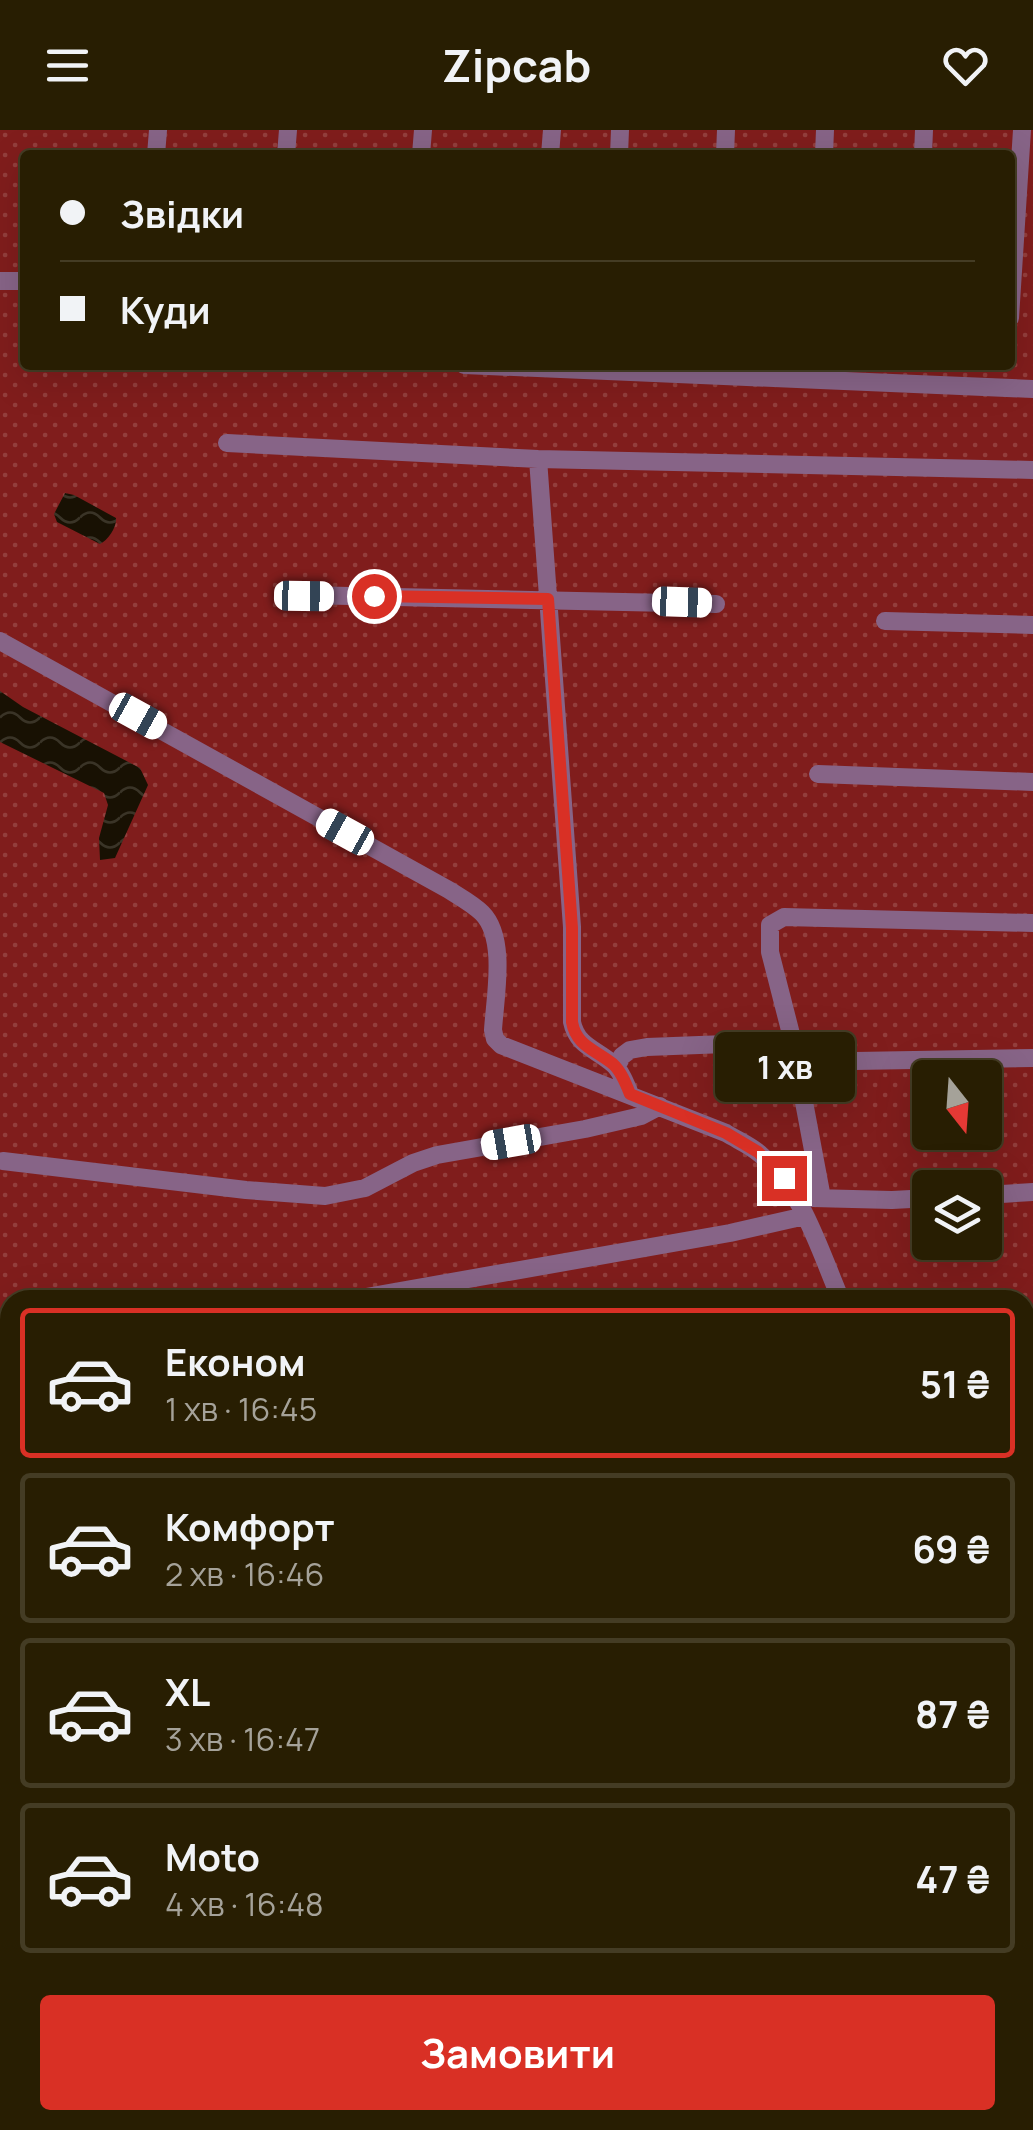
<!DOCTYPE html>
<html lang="uk">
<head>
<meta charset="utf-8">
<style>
  :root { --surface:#281e02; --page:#30270c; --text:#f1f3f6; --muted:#a5a299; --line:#443c24; --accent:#d93025 }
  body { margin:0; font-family:Manrope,sans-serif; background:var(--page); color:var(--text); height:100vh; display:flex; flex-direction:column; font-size:38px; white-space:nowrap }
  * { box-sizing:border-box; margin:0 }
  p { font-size:32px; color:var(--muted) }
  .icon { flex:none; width:55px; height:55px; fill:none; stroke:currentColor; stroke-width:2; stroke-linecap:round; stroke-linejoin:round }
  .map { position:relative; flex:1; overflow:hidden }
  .panel { position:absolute; left:0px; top:1160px; width:1035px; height:840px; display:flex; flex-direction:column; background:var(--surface); border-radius:30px 30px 0 0; box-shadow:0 10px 40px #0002,0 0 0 2px var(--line) }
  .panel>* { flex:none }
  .hud { position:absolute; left:20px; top:20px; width:995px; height:220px; border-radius:10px; box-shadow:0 10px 40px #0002,0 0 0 2px var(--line); display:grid; align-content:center; height:220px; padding:0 40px; background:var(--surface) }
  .needle { width:65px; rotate:163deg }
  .fabs { position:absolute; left:912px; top:930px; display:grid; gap:20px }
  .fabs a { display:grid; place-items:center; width:90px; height:90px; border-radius:10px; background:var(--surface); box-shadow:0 10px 40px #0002,0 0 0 2px var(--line); font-size:50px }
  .end { position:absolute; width:45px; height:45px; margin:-22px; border:12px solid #d93025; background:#fff; box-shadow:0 0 0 5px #fff }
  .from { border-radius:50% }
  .bubble { position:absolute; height:70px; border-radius:10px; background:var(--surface); box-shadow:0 10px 40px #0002,0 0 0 2px var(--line); font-size:32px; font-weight:700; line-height:70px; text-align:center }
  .car { position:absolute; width:30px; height:60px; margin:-30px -15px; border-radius:12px; box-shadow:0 0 8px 2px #0007; background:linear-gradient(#fff 24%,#345 0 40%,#fff 0 76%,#345 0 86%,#fff 0) }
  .hud b { display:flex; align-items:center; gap:35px; height:95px; font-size:38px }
  .hud b+b { border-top:2px solid var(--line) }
  .hud i { width:25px; height:25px; background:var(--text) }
  ul { padding:18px 0 0; list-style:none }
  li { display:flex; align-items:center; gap:30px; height:150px; margin:0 20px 15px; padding:0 20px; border:5px solid var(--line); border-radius:10px }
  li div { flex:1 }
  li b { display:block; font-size:38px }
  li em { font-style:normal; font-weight:700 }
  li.on { border-color:var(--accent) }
  li>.icon { width:90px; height:90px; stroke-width:1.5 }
  .primary-button { display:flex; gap:20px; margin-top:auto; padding:20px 40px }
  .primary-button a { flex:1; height:115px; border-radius:10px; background:var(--accent); color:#fff; font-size:40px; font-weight:700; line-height:115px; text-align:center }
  header { display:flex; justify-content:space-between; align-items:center; height:130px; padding:0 40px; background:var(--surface); font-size:45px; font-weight:700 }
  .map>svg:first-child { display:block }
  .garden { fill:url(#garden-dots); fill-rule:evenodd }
  .water { fill:url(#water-waves) }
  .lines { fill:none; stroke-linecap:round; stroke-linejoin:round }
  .minor { stroke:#876487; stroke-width:18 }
  .tertiary { stroke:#876487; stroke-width:22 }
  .route { stroke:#d93025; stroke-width:12 }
</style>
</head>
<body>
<header><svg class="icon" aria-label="menu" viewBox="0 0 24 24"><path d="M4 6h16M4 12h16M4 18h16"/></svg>Zipcab<svg class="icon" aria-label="heart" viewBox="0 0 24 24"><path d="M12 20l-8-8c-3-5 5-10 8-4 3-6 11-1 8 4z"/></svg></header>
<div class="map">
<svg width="1033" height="2000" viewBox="0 0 1033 2000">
  <defs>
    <pattern id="garden-dots" width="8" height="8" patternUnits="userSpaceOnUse" patternTransform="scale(2.5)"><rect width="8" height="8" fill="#801d1c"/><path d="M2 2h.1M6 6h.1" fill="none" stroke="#933e3c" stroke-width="1.8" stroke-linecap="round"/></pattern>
    <pattern id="water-waves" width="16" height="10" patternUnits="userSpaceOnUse" patternTransform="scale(2.5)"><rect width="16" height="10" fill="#181103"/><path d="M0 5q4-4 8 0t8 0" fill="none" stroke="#3a3427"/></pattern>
  </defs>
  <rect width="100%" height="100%" fill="#362802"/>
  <path class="garden" d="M0 0H1033V2000H0ZM25 25H1010V235H25ZM930 948H985V1002H930ZM930 1058H985V1112H930ZM10 1170H1025V1990H10Z"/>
  <path class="water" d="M65 363 74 365 116 388C117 397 108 410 100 414L57 392 54 384Z
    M0 561 23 577 140 638 148 655 115 728 100 730 99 708 108 675 104 663 0 612Z"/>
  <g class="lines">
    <path class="minor" d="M156 25 158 0
      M286 25 288 0
      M421 25 423 0
      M550 25 552 0
      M619 25 620 0
      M725 25 726 0
      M824 25 825 0
      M923 25 924 0
      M0 151H25
      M1010 188 1022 0
      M464 235 1033 259
      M227 313 538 329 1033 340
      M538 329 572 797V892C577 916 596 919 613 934 621 941 626 954 630 964
      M304 465 716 474
      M885 491 1033 495
      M0 511 449 760C460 767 473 774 482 783 507 808 495 867 493 900L495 909 501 915 726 1003C737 1010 750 1015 760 1024 803 1061 819 1119 841 1170
      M818 644 1033 652
      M795 932 1033 928
      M617 936 622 926 630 920 647 917 752 913
      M3 1031 246 1060 325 1066 365 1058 413 1033 437 1025 585 999 641 986 660 976
      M985 1065 1033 1062
      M813 1068 892 1070 930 1068
      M822 1068 792 908 770 822V795L784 787 1033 793
      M349 1170 730 1103 805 1086
      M1025 1205H1033
      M0 1230 10 1228
      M1025 1350 1033 1349
      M0 1352 10 1351
      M1025 1432 1033 1431
      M1025 1655 1033 1679
      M0 1944H10
      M131 1990 132 2000
      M192 1990 198 2000
      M616 1990V2000"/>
    <path class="tertiary" d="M0 1879 10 1880
      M1025 1889H1033"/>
  </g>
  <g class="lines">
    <path class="route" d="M374 466 548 469 572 798V892C576 916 596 920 613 934 621 941 626 954 630 964L726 1003 758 1022 784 1048"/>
  </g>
</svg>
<div class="fabs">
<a><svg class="needle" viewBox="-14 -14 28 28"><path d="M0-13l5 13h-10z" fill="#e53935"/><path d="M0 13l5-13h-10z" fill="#a5a299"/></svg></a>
<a><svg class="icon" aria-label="layers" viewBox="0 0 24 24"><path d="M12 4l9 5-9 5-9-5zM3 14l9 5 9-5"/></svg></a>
</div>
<i class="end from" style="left:374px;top:466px"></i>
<i class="end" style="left:784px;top:1048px"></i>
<div class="bubble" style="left:715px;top:902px;width:140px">1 хв</div>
<i class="car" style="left:304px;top:466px;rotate:91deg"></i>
<i class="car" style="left:682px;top:472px;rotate:92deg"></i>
<i class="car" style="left:138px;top:586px;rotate:119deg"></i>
<i class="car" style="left:345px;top:702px;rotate:299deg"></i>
<i class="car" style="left:511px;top:1012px;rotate:260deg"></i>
<div class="hud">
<b><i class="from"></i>Звідки</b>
<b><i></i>Куди</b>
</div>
<section class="panel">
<ul>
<li class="on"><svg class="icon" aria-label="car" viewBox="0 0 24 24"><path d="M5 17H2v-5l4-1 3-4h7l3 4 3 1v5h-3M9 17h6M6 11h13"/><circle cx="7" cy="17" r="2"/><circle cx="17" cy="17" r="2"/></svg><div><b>Економ</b><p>1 хв · 16:45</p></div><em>51 ₴</em></li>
<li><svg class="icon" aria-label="car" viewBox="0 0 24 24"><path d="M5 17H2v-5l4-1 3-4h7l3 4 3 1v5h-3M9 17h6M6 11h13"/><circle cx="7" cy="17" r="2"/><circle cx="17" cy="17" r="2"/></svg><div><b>Комфорт</b><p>2 хв · 16:46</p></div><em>69 ₴</em></li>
<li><svg class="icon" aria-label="car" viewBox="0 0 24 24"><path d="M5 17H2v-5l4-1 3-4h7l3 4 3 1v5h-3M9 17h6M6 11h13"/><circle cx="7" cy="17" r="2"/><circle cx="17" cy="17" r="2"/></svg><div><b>XL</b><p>3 хв · 16:47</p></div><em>87 ₴</em></li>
<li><svg class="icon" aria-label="car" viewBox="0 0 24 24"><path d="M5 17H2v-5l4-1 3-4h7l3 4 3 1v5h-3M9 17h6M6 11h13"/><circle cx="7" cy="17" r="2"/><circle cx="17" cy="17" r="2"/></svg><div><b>Moto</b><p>4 хв · 16:48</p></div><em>47 ₴</em></li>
</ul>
<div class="primary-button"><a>Замовити</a></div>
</section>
</div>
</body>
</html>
